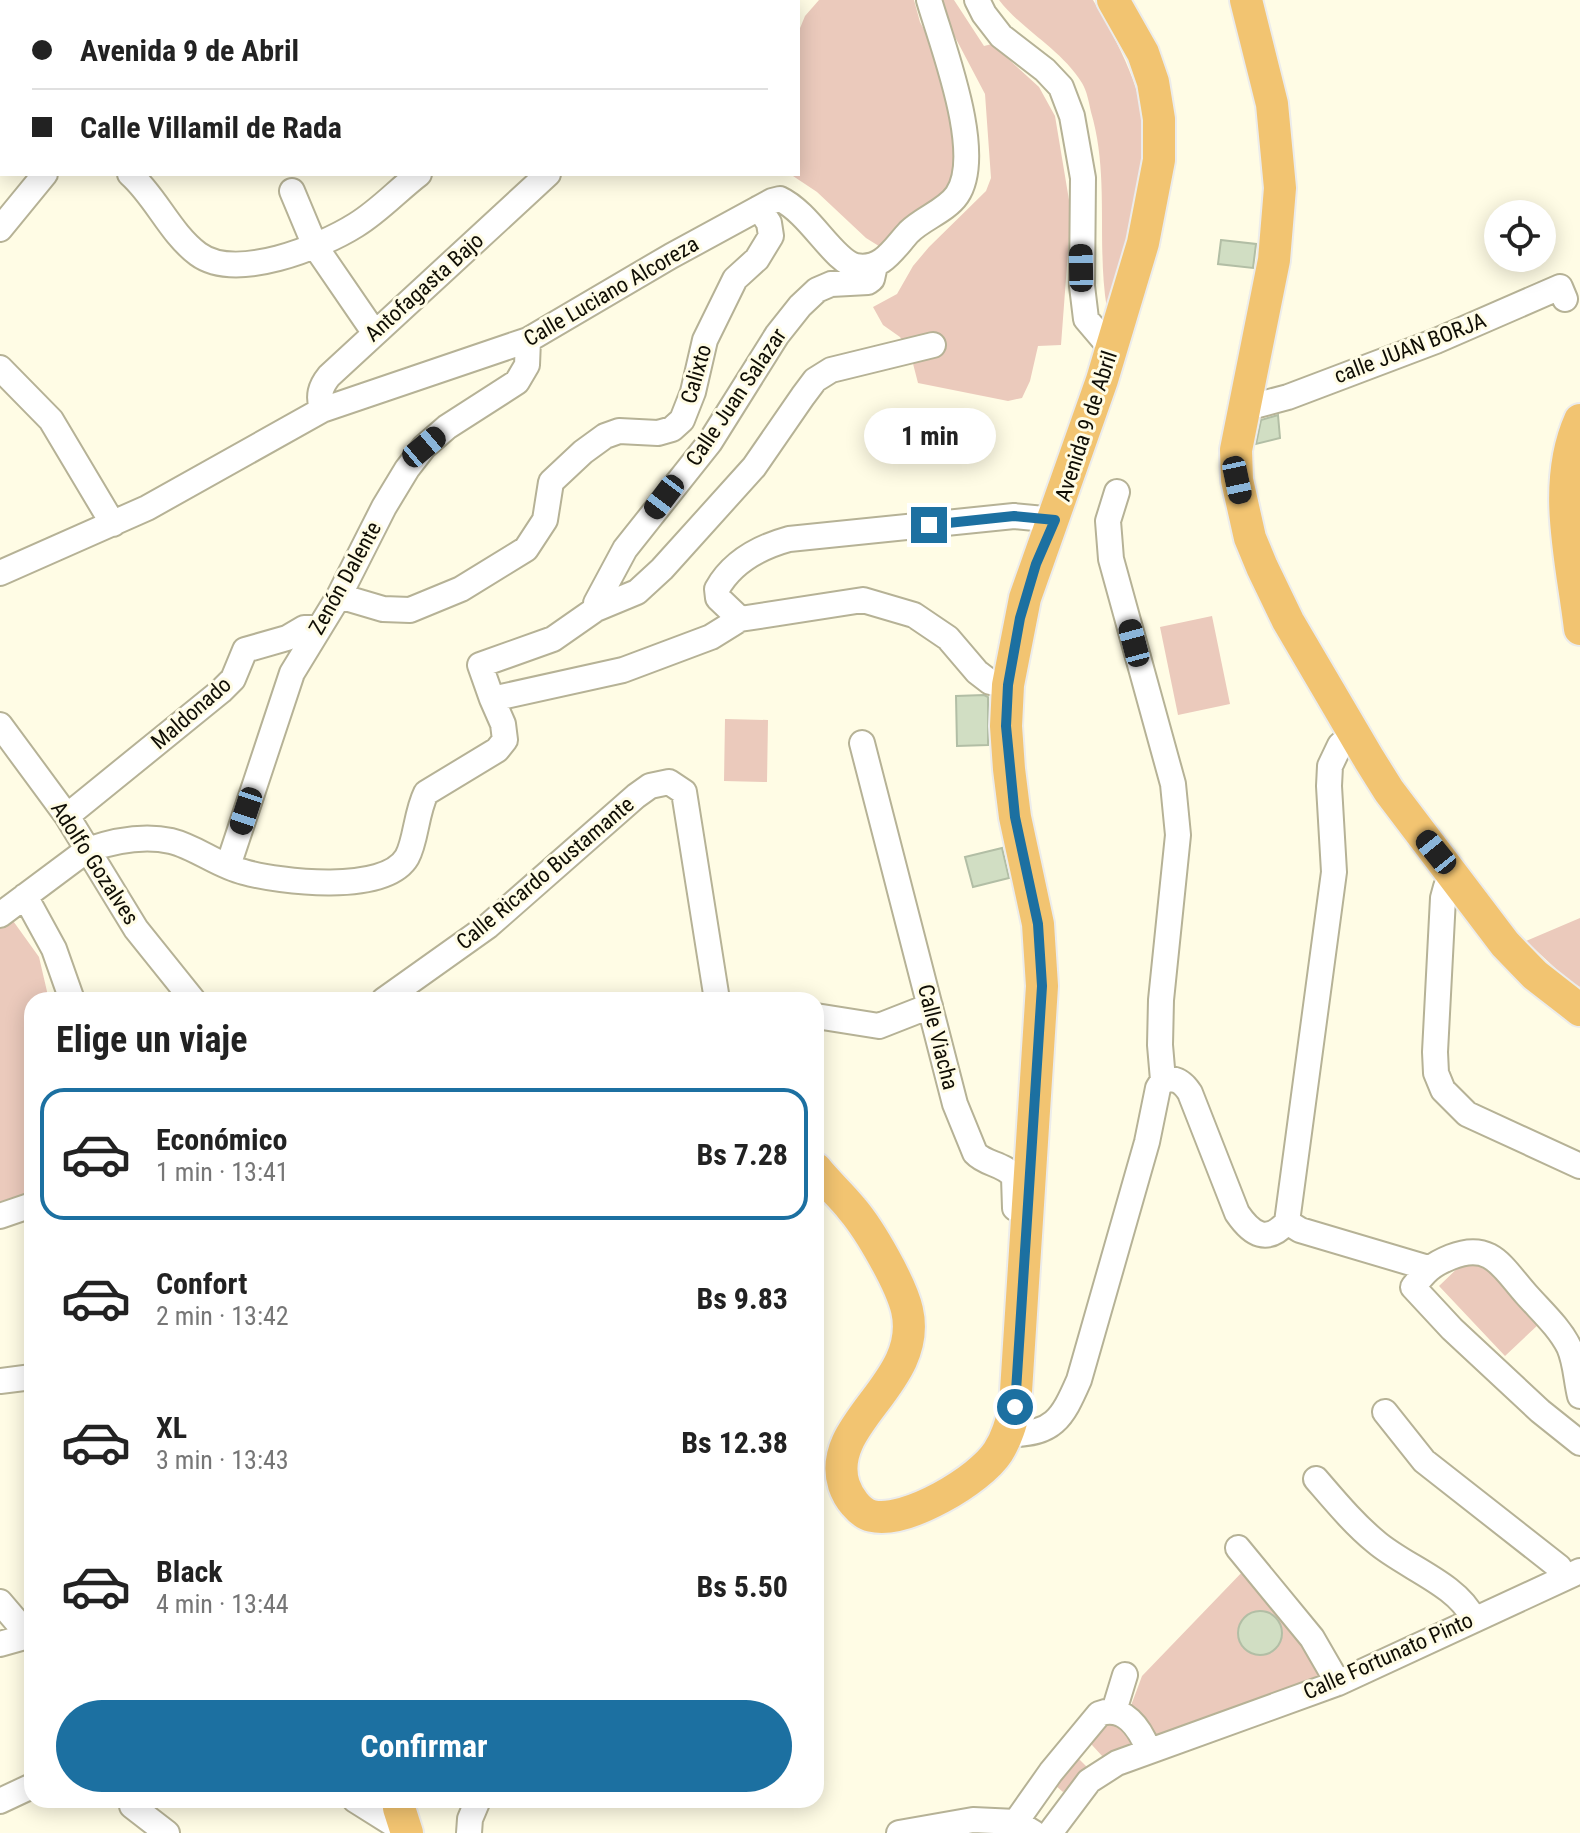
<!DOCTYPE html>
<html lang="es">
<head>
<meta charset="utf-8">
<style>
  :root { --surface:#fff; --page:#f6f6f6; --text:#222; --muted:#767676; --line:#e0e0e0; --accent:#1c70a1 }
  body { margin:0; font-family:"Roboto Condensed",sans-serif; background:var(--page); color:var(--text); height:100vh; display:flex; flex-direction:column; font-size:30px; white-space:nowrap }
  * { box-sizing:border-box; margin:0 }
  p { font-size:26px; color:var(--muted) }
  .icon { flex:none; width:44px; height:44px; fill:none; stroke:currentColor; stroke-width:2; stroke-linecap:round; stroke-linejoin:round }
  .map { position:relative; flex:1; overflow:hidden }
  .side { position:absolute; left:24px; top:992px; width:800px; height:816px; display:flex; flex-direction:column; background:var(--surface); border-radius:24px; box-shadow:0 4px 20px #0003 }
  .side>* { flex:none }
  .banner { position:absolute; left:0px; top:0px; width:800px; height:176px; box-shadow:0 4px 20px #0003; display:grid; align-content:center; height:176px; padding:0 32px; background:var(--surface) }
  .controls { position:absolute; left:1484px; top:200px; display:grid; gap:16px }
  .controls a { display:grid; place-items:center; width:72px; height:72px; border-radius:50%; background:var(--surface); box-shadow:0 4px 20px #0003; font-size:40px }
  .end { position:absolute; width:36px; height:36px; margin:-18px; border:10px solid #1c70a1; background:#fff; box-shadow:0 0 0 4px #fff }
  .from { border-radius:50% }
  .bubble { position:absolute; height:56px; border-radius:28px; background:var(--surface); box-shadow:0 4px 20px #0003; font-size:26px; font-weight:700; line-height:56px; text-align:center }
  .car { position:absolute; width:24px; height:48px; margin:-24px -12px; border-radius:10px; box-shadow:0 0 6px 2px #0007; background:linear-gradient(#222 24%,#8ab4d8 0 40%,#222 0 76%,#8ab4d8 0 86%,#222 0) }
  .banner b { display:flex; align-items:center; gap:28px; height:76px; font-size:30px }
  .banner b+b { border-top:2px solid var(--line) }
  .banner i { width:20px; height:20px; background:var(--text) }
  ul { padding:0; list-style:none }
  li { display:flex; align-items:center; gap:24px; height:132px; margin:0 16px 12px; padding:0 16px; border:4px solid transparent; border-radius:24px }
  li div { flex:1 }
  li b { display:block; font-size:30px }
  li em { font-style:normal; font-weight:700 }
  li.current { border-color:var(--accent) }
  li>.icon { width:72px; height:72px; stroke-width:1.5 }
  h2 { padding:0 32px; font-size:36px; line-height:96px }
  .primary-button { display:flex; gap:16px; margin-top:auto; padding:16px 32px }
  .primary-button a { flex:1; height:92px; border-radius:48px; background:var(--accent); color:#fff; font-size:32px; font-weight:700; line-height:92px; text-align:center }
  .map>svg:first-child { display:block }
  .green { fill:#ebcabc }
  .building { fill:#d1dec3; stroke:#b2bea5; stroke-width:2 }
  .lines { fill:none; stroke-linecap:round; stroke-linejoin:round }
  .minor-casing { stroke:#b6b296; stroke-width:28 }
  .major-casing { stroke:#ececeb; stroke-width:36 }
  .minor { stroke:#fff; stroke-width:24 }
  .major { stroke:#f2c471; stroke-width:32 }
  .route { stroke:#1c70a1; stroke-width:10 }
  .labels { text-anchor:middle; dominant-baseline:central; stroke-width:6; stroke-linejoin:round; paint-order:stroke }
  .street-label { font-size:22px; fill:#100e05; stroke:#fffce5 }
</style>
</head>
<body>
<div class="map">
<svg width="1580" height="1833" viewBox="0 0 1580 1833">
  <rect width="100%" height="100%" fill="#fffce5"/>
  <path class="green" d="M819 0H914L920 22 934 48 975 170 882 248 866 238 817 192 790 174H798V33L805 16Z
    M941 0H954L984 46 992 44 1039 87 1055 116 1071 212 1061 345 1038 346 1030 381 1022 398 1008 401 918 383 910 352 900 337 883 325 873 307 897 294 913 266 929 247 986 191 991 178 985 94 945 18Z
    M999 0H1093C1119 44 1147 96 1146 149 1146 192 1122 268 1107 309 1096 244 1110 176 1091 112 1089 103 1087 91 1082 83 1060 48 1023 31 999 0Z
    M1212 616 1230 704 1178 715 1160 627Z
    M725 719 768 720 767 782 724 781Z
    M11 918 39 957 49 1000H32V1204L0 1208V927Z
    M1580 918V987L1568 980 1526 941Z
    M1464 1262H1483L1540 1323 1505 1356 1439 1286Z
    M1247 1567 1328 1677 1163 1739 1146 1736 1129 1711 1142 1676Z
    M1112 1719 1132 1740 1133 1746 1109 1758 1103 1757 1092 1745C1092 1732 1103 1726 1112 1719Z
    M1078 1758 1088 1768V1772L1063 1792 1055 1785Z"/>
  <path class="building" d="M1221 240 1256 244 1253 268 1218 264Z
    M1278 415 1280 438 1256 444 1261 420Z
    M984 695 988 697V745L957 746 956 696Z
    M1002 848 1009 878 973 887 965 857Z
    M1238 1633a22 22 0 1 1 44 0a22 22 0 1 1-44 0Z"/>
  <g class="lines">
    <g class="minor-casing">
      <path id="minor" d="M977 0 984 14 1001 36 1045 70 1061 87 1072 116 1083 178 1082 286 1086 319 1103 339 1113 344
        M327 2 330 0
        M130 174C156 197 170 233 198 254 236 282 321 247 356 225 379 211 398 190 419 174
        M292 191 315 246 374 332
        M0 229 45 174
        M0 368 51 420 113 524
        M1247 408 1288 397 1436 341 1560 287 1565 299
        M322 410C318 396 320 387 329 376L548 174
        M1117 492 1108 521 1111 559 1173 784 1178 835 1161 1000 1160 1045 1163 1080
        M0 573 147 508 322 410 528 340 671 256 772 201 780 199C810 213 834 262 856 266 882 271 894 248 909 232 923 218 946 211 957 195 985 154 942 45 929 0
        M339 596 383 609 410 610 461 589 526 549 545 520 551 482 583 452 605 436 619 431 658 433 672 429 682 420 693 392 705 340 735 279 757 259 771 236 769 223 759 208
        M596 609V603L625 549 710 442 777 335 800 306 817 290 831 284 868 282 872 279 874 270
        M740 619 718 598 717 589C732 562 760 547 789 539L1014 516 1055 520
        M492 699 480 665 553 639 596 609 637 592 662 569 754 467 803 396 815 380 831 370 933 345
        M0 725 67 816 136 929 193 1000
        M862 743 955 1104 975 1153C986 1165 1004 1163 1014 1177L1015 1208
        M67 816 221 691 233 679 245 650 287 638 304 628H317
        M228 866 292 673 339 596 384 507 407 469 424 447 447 427 517 382 527 365 528 340
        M1455 875 1446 887 1443 898 1435 1052 1436 1073 1443 1090 1467 1114 1580 1166
        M25 896 54 949 72 1000
        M0 915 87 850C113 841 144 835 171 841 196 847 218 866 244 872 279 882 385 895 407 857 416 841 416 813 426 793L497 750 505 740 503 724 492 699 623 670 711 637 740 619 863 600 914 615 948 638 977 672 990 682 1008 685
        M384 1000 488 926 636 796 650 786 669 782 684 792 717 1000
        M816 1016 879 1026 930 1006
        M0 1216 32 1205
        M1287 1222 1300 1230 1428 1268
        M0 1381 32 1377
        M1580 1396C1576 1380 1576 1363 1569 1347 1559 1327 1541 1311 1526 1294 1502 1267 1491 1241 1451 1257 1431 1265 1426 1271 1413 1287L1452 1329 1540 1411 1580 1443
        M1385 1412 1424 1461 1559 1567 1565 1577
        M1008 1434C1053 1435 1062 1419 1079 1380L1147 1142 1158 1088 1163 1080C1176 1077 1183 1082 1190 1093L1237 1213C1252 1235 1267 1244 1287 1222L1334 872 1329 786 1330 766 1340 745 1355 734
        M1316 1479C1335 1501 1354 1524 1376 1542 1405 1567 1457 1584 1473 1618
        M1238 1548 1312 1638 1338 1683
        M0 1602 29 1636
        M0 1644 32 1635
        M1114 1711 1125 1675
        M355 1800 406 1832
        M0 1801 32 1786
        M132 1806 167 1833
        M469 1833 470 1819 478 1800
        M899 1833 973 1820 1016 1822 1034 1833
        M1008 1833 1051 1772 1099 1714C1124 1704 1140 1729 1148 1749
        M1050 1833 1089 1781 1117 1763 1338 1683 1580 1571"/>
    </g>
    <g class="major-casing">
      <path id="major" d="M1246 0 1272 104 1280 188 1274 260 1236 450 1237 480 1250 538 1262 567 1288 621 1369 759 1389 791 1505 944 1535 975 1580 1010
        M1580 420C1551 485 1572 561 1580 629
        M816 1169C827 1183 841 1195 852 1209 870 1230 901 1284 907 1310 924 1383 824 1423 844 1485 848 1497 859 1513 872 1516 906 1524 980 1480 998 1452 1007 1438 1011 1423 1015 1407L1042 986 1038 924 1015 817 1009 769 1006 726 1008 685 1025 598 1102 380 1143 243 1159 160V119L1153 82 1143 53 1113 0
        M400 1800 399 1808 407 1833"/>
    </g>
    <use href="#minor" class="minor"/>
    <use href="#major" class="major"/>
  </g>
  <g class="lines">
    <path class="route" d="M929 525 1014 516 1055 520 1036 564 1020 618 1008 685 1006 726 1015 817 1038 924 1042 986 1015 1407"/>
  </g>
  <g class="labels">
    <g class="street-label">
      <text transform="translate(424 287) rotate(-42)">Antofagasta Bajo</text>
      <text transform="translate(611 291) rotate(-30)">Calle Luciano Alcoreza</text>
      <text transform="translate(1410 348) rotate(-21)">calle JUAN BORJA</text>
      <text transform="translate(696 374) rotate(-74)">Calixto</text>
      <text transform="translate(736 397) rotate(-56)">Calle Juan Salazar</text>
      <text transform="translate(1086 426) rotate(-72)">Avenida 9 de Abril</text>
      <text transform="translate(345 578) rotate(-61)">Zenón Dalente</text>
      <text transform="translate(191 713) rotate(-41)">Maldonado</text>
      <text transform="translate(95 863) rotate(57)">Adolfo Gozalves</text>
      <text transform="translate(545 873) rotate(-40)">Calle Ricardo Bustamante</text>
      <text transform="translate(938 1037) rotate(76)">Calle Viacha</text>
      <text transform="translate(1388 1656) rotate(-24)">Calle Fortunato Pinto</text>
    </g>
  </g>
</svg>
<div class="controls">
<a><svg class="icon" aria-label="locate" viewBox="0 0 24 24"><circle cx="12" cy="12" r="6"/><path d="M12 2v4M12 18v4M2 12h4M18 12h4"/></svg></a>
</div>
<i class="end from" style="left:1015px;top:1407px"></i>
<i class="end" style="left:929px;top:525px"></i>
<div class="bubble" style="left:864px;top:408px;width:132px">1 min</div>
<i class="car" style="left:1081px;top:268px;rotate:359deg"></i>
<i class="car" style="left:424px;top:447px;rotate:50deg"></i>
<i class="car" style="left:1237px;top:480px;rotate:168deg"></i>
<i class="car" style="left:664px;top:497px;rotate:217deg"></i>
<i class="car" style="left:1134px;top:643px;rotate:345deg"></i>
<i class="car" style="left:246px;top:811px;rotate:198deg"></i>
<i class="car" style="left:1436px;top:852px;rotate:321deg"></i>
<div class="banner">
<b><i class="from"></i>Avenida 9 de Abril</b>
<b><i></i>Calle Villamil de Rada</b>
</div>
<section class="side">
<h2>Elige un viaje</h2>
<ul>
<li class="current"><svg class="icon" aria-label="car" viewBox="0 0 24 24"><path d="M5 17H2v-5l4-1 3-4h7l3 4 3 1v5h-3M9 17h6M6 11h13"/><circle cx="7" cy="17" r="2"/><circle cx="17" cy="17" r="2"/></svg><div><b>Económico</b><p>1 min · 13:41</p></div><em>Bs 7.28</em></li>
<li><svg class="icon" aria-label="car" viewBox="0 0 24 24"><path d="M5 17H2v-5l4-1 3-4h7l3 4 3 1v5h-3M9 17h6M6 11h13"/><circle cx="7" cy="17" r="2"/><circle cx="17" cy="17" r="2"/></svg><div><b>Confort</b><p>2 min · 13:42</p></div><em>Bs 9.83</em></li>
<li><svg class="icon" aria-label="car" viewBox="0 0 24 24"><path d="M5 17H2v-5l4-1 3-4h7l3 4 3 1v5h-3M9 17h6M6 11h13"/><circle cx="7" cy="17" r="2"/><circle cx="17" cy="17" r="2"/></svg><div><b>XL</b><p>3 min · 13:43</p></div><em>Bs 12.38</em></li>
<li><svg class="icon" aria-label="car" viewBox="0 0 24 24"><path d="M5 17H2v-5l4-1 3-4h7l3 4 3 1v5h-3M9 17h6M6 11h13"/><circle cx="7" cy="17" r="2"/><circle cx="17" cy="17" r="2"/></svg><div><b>Black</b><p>4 min · 13:44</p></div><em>Bs 5.50</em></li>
</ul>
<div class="primary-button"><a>Confirmar</a></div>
</section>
</div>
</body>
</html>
